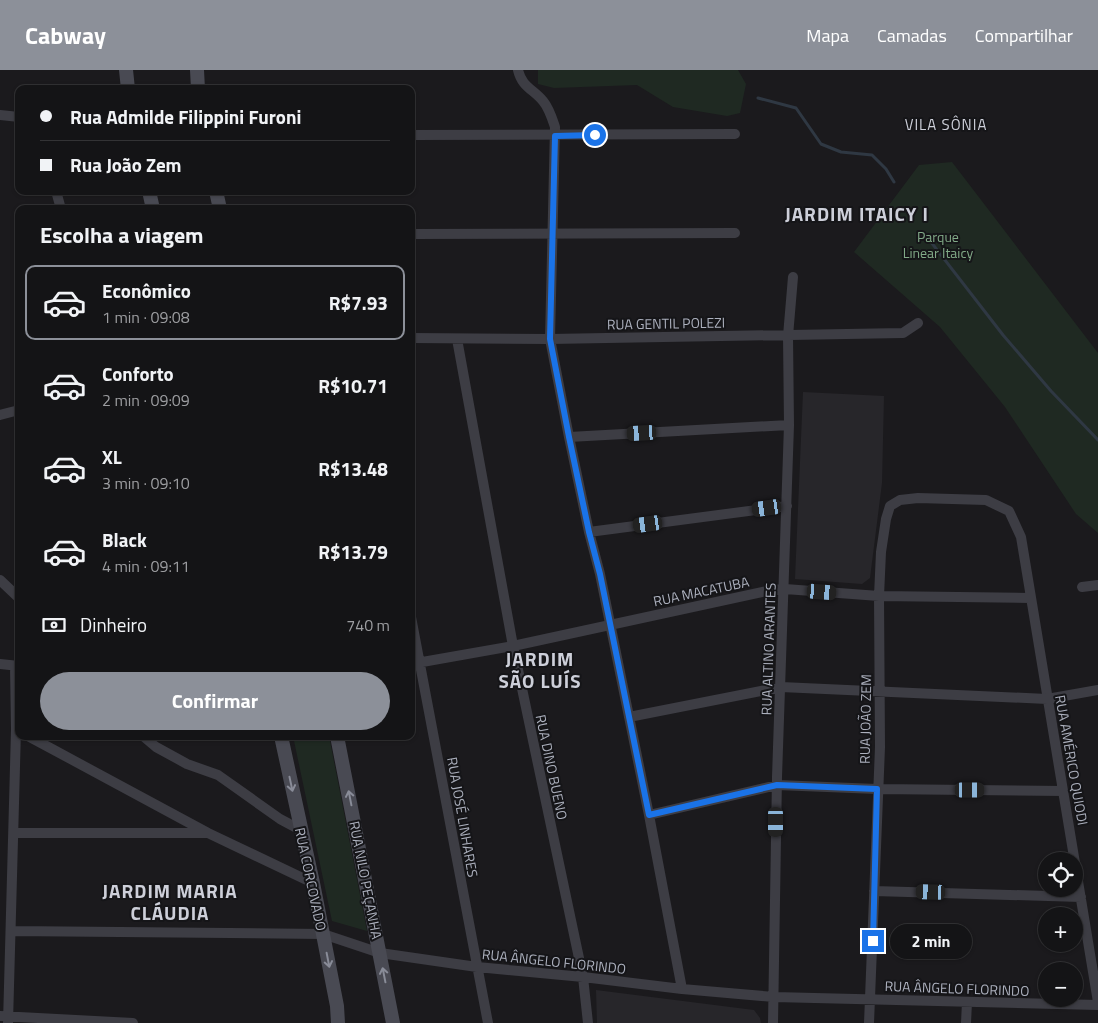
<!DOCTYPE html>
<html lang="pt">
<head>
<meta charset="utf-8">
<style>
  :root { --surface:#141416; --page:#1d1d1f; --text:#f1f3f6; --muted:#9d9ea1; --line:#333335; --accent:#8c9099 }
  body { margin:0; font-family:"Titillium Web",sans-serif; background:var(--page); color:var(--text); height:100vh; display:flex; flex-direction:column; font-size:19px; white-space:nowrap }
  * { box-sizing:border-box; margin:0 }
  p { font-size:16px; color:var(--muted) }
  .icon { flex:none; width:28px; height:28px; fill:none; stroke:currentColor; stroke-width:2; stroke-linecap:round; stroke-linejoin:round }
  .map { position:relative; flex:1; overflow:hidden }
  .side { position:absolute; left:15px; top:135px; width:400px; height:535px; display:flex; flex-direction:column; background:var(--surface); border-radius:10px; box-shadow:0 1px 4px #0004,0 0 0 1px var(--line) }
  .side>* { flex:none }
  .top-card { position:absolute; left:15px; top:15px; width:400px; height:110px; border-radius:10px; box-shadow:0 1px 4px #0004,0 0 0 1px var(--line); display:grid; align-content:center; height:110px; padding:0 25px; background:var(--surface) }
  .tools { position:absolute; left:1038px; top:782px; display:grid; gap:10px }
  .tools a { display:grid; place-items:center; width:45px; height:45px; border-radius:50%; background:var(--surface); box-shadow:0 1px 4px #0004,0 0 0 1px var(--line); font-size:25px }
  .end { position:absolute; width:22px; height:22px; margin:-11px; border:6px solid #1a73e8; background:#fff; box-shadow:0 0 0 2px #fff }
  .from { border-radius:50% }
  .bubble { position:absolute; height:35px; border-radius:18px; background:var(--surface); box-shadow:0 1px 4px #0004,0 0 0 1px var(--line); font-size:16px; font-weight:700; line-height:35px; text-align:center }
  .car { position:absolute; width:15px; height:30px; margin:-15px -8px; border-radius:6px; box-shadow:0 0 4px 1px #0007; background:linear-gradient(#222 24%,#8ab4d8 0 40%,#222 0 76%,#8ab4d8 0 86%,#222 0) }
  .top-card b { display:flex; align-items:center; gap:18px; height:48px; font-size:19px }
  .top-card b+b { border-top:1px solid var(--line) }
  .top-card i { width:12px; height:12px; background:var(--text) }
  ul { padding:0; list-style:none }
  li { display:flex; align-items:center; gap:15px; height:75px; margin:0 10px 8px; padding:0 15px; border:2px solid transparent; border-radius:10px }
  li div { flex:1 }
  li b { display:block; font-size:19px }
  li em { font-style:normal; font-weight:700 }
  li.selected { border-color:var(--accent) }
  li>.icon { width:45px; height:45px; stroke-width:1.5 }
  h2 { padding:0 25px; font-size:22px; line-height:60px }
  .pay { display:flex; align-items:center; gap:12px; height:55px; padding:0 25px; font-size:19px }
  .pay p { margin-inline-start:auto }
  .cta { display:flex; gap:10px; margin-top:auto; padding:10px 25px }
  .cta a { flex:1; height:58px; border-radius:30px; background:var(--accent); color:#fff; font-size:20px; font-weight:700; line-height:58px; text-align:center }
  header { display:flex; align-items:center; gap:30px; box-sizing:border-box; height:70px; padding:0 25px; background:var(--accent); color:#fff }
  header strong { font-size:24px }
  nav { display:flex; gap:28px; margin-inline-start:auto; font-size:18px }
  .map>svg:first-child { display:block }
  .built { fill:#27262a }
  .green { fill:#1f2922 }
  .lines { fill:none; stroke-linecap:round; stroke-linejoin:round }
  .stream { stroke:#2f3843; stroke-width:3 }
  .street { stroke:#3d3d44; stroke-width:10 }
  .secondary { stroke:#494a53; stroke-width:14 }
  .oneway { stroke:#898c98 }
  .route { stroke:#1a73e8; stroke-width:6 }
  .labels { text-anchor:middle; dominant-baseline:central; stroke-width:4; stroke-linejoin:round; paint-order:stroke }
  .park-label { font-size:14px; fill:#82aa88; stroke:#151518 }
  .street-label { font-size:14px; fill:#acb0bd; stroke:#151518 }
  .neighbourhood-label { font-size:15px; letter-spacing:1px; fill:#cdcfd9; stroke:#151518 }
  .district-label { font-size:19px; font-weight:bold; letter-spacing:1px; fill:#cdcfd9; stroke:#151518 }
</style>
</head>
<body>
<header>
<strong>Cabway</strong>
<nav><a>Mapa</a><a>Camadas</a><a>Compartilhar</a></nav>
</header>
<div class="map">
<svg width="1098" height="953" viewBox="0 0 1098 953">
  <rect width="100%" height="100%" fill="#1b1a1d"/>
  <path class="built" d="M803 322 884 326 882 413 870 508 862 514 795 509Z
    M596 920 754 940 760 948 761 953H597Z"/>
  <path class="green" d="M538 0H738L746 14 740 43 727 46 673 37 637 15 554 18 538 14Z
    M952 92 1098 283V463L1076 444 1005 337 940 257 854 182 919 95Z
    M293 666H329L367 861 332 851Z"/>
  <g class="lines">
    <path class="stream" d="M758 28 796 38 821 74 841 82 872 85 886 99 894 112
      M924 163 1003 265 1051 321 1098 370"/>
    <path class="street" d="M518 0C522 17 533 19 543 31 549 38 552 48 555 57L550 269 569 367 589 462 600 504 649 745 682 919
      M0 45 19 47
      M411 65 735 64
      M56 121 61 139
      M411 164 735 163
      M411 268 550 269 903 263 918 253
      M457 269 513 576 583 907 588 953
      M0 345 19 340
      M569 367 789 355
      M589 462 787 436
      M0 510 19 528
      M1082 517 1098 515
      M411 547 488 953
      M0 594 19 596
      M411 594 513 576 772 520 785 519 879 526 1030 528
      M629 647 781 617 1047 629 1098 620
      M28 666 208 763 313 813
      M143 666 156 677 187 694 218 705 280 749 295 757 300 758
      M649 745 777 715 877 719 1063 721
      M14 763H207
      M874 821 1081 827
      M11 861 323 864 380 883 477 897 583 907 682 919 774 927 1098 935
      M0 946 133 953
      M8 953 16 660 15 596
      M773 953 777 707 789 355 788 266 793 207
      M869 953 880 677 879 526 881 482 886 449 890 436 900 430 918 428 986 430 1009 441 1021 467 1098 932
      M966 953 967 932"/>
    <path class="secondary" d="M126 0 128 19
      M197 0 198 19
      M149 121 153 139
      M216 121 220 139
      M281 666 313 813 337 936 338 953
      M337 666 393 953"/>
  </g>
  <defs><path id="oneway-shaft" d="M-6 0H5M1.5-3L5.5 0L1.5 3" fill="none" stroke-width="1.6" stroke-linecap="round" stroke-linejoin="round" transform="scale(1.25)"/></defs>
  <g class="oneway">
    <use href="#oneway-shaft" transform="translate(291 714) rotate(78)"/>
    <use href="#oneway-shaft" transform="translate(350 728) rotate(-101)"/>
    <use href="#oneway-shaft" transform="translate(328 890) rotate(79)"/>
    <use href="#oneway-shaft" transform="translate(384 905) rotate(-101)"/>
  </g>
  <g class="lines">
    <path class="route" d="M595 65 555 66 550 269 569 367 589 462 600 504 649 745 777 715 877 719 873 871"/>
  </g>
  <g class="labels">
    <g class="park-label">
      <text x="938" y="166">Parque<tspan x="938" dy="16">Linear Itaicy</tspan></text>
    </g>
    <g class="street-label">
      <text transform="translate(666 253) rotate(-1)">RUA GENTIL POLEZI</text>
      <text transform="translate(701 521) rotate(-12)">RUA MACATUBA</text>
      <text transform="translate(768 579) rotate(-88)">RUA ALTINO ARANTES</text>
      <text transform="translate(865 649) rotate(-89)">RUA JOÃO ZEM</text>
      <text transform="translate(1072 690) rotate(80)">RUA AMÉRICO QUIODI</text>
      <text transform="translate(552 697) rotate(78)">RUA DINO BUENO</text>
      <text transform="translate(463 747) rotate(80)">RUA JOSÉ LINHARES</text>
      <text transform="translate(311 809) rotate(78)">RUA CORCOVADO</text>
      <text transform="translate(366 810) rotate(79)">RUA NILO PEÇANHA</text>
      <text transform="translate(554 891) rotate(6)">RUA ÂNGELO FLORINDO</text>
      <text transform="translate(957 918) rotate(2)">RUA ÂNGELO FLORINDO</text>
    </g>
    <g class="neighbourhood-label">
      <text x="946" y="54">VILA SÔNIA</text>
    </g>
    <g class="district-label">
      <text x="857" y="143">JARDIM ITAICY I</text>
      <text x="540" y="588">JARDIM<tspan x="540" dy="22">SÃO LUÍS</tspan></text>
      <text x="170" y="820">JARDIM MARIA<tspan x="170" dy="22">CLÁUDIA</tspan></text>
    </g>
  </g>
</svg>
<div class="tools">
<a><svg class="icon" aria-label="locate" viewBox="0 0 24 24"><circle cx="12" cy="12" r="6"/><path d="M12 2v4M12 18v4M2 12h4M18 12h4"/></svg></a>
<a>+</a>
<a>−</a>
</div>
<i class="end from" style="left:595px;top:65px"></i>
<i class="end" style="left:873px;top:871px"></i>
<div class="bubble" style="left:890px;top:854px;width:82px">2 min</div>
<i class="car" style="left:642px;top:363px;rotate:267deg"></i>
<i class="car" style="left:767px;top:438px;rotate:262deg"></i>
<i class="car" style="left:648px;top:454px;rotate:262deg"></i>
<i class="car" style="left:822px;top:522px;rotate:94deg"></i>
<i class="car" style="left:970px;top:720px;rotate:90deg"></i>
<i class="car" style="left:776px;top:752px;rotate:180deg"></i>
<i class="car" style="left:931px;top:822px;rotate:272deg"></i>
<div class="top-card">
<b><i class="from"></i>Rua Admilde Filippini Furoni</b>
<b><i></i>Rua João Zem</b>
</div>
<section class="side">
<h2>Escolha a viagem</h2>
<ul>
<li class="selected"><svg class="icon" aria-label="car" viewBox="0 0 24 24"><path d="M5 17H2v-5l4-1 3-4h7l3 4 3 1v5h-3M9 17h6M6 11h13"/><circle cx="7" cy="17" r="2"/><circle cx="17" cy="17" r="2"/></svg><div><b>Econômico</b><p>1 min · 09:08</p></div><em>R$7.93</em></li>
<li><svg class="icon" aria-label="car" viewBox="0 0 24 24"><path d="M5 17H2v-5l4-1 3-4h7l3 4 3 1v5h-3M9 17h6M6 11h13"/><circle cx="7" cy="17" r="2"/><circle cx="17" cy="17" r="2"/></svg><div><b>Conforto</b><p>2 min · 09:09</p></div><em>R$10.71</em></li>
<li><svg class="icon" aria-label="car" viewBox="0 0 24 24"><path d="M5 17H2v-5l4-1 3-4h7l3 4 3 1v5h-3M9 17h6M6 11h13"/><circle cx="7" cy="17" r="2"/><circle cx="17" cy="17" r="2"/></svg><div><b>XL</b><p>3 min · 09:10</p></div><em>R$13.48</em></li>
<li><svg class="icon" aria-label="car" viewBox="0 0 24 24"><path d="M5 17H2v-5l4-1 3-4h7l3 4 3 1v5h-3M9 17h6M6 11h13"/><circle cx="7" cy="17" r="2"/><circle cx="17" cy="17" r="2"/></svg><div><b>Black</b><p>4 min · 09:11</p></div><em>R$13.79</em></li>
</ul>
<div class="pay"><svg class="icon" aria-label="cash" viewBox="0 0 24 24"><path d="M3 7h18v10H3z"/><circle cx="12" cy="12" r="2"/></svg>Dinheiro<p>740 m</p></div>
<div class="cta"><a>Confirmar</a></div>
</section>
</div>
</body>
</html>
